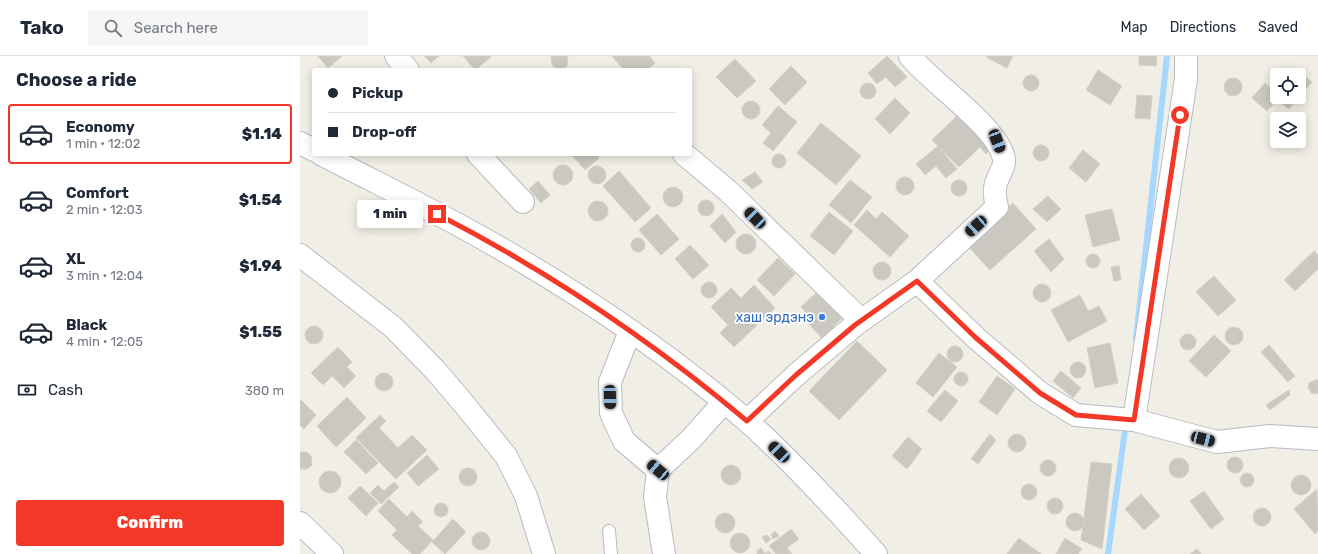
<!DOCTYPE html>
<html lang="en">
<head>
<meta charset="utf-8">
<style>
  :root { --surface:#fff; --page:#f6f6f7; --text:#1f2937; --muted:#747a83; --line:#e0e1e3; --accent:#f43828 }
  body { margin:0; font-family:Rubik,sans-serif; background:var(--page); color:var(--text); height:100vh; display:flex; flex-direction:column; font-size:15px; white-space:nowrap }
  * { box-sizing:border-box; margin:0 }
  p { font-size:13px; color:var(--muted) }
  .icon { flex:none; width:22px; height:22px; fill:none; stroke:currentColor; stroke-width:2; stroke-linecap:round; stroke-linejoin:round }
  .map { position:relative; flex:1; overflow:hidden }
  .drawer { display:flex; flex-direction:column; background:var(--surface); width:300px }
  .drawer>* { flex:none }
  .hud { position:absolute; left:12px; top:12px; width:380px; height:88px; border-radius:4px; box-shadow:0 2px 10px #0003; display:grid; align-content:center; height:88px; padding:0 16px; background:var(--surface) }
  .controls { position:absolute; left:970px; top:12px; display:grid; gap:8px }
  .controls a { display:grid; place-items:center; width:36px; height:36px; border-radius:4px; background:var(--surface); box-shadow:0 2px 10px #0003; font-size:20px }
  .end { position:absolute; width:18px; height:18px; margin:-9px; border:5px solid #f43828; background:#fff; box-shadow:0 0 0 2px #fff }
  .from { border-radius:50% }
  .bubble { position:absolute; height:28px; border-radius:4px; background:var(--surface); box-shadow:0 2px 10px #0003; font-size:13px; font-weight:800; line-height:28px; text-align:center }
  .car { position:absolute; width:12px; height:24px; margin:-12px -6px; border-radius:5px; box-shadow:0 0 3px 1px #0007; background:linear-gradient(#222 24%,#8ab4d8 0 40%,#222 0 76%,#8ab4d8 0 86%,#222 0) }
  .hud b { display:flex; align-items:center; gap:14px; height:38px; font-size:15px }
  .hud b+b { border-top:1px solid var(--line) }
  .hud i { width:10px; height:10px; background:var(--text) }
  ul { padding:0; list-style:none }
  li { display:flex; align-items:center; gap:12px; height:60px; margin:0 8px 6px; padding:0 8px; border:2px solid transparent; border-radius:4px }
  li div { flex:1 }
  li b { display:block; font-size:15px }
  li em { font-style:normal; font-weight:800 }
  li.active { border-color:var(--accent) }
  li>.icon { width:36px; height:36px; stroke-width:1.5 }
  h2 { padding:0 16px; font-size:18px; line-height:48px }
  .pay { display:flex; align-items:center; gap:10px; height:44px; padding:0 16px; font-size:15px }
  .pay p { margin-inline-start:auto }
  .action { display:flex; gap:8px; margin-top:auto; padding:8px 16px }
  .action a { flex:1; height:46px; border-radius:4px; background:var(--accent); color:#fff; font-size:16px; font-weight:800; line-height:46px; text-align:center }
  header { display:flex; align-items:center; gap:24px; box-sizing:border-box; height:56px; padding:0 20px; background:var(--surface); border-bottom:1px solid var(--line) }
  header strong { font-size:19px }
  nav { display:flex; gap:22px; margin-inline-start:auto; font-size:14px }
  .search { width:280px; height:36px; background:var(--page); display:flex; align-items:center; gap:10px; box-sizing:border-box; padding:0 14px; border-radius:4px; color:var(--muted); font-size:15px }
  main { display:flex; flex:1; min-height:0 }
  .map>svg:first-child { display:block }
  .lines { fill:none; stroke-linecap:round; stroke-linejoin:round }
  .stream { stroke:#a6d8ff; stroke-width:6 }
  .building { fill:#cbc8c2; stroke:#d5d0c3 }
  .service-casing { stroke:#b8bbc0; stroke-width:14 }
  .minor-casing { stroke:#b8bbc0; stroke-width:24 }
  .secondary-casing { stroke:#b8bcc2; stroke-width:24 }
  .service { stroke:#fff; stroke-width:12 }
  .minor { stroke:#fff; stroke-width:22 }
  .secondary { stroke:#fff; stroke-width:22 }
  .route { stroke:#f43828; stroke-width:5 }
  .shop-dot { fill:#3f7fe0; stroke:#fff; stroke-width:1.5 }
  .labels { text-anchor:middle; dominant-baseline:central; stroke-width:3.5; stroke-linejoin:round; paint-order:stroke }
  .shop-label { font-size:14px; fill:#366cbe; stroke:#fff; text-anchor:end }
</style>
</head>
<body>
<header>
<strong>Tako</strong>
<div class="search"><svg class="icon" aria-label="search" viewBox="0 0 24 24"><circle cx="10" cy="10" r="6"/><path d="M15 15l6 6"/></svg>Search here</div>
<nav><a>Map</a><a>Directions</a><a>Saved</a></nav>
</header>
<main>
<section class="drawer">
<h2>Choose a ride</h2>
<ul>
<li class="active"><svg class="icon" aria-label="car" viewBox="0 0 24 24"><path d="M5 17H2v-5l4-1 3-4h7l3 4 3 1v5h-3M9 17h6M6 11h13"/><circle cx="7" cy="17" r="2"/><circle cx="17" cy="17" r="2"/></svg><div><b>Economy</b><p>1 min · 12:02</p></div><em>$1.14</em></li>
<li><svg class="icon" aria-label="car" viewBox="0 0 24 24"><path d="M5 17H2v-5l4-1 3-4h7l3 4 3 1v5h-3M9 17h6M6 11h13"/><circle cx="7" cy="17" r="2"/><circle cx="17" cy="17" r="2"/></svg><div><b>Comfort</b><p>2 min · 12:03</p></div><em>$1.54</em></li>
<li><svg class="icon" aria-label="car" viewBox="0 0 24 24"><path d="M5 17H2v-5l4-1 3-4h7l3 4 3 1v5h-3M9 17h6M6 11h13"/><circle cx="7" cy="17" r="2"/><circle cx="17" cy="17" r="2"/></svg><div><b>XL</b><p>3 min · 12:04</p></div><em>$1.94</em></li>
<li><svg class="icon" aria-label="car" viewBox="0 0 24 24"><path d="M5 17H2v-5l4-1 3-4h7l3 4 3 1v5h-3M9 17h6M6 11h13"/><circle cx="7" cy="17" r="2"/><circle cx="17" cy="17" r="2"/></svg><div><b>Black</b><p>4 min · 12:05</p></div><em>$1.55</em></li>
</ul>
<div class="pay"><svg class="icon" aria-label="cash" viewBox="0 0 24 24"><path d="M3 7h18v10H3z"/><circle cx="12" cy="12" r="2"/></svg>Cash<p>380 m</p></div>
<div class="action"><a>Confirm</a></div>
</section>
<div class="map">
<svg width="1018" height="498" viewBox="0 0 1018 498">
  <rect width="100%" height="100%" fill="#f0eee5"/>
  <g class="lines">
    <path class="stream" d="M836 283 867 0
      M808 498 826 367"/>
  </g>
  <path class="building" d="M18 0H42L28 12Z
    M124 0H139L131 7Z
    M163 0H190L191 1 175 14Z
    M251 0H268L267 10 263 13H257L252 9Z
    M312 0H349L355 7 347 14H324Z
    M587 0 607 21 595 31 586 21 577 28 568 17Z
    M687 0H713L707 12 686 1Z
    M839 0H857L856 10 839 9Z
    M435 3 456 25 437 42 416 21Z
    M491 10 507 26 485 49 469 33Z
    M798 14 822 30 810 49 786 34Z
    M1001 18 1012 26 999 41V21Z
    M723 27a8 8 0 1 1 16 0a8 8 0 1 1-16 0Z
    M924 31a9 9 0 1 1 18 0a9 9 0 1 1-18 0Z
    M560 35a8 8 0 1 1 16 0a8 8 0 1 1-16 0Z
    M965 27 977 38V41H980L967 55 952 42Z
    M837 39 852 40 850 63 835 62Z
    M984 41H999L989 53 980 46Z
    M595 42 610 57 590 78 575 63Z
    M442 54a9 9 0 1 1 18 0a9 9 0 1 1-18 0Z
    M478 50 497 66 473 95 463 87 471 77 462 69Z
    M660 57 693 91 686 98 680 91 659 111 632 84Z
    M521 67 561 100 536 129 497 97Z
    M733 97a8 8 0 1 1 16 0a8 8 0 1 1-16 0Z
    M638 90 657 113 646 122 636 110 625 119 616 108Z
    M783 94 800 108 786 126 769 112Z
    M472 105a7 7 0 1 1 14 0a7 7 0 1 1-14 0Z
    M271 98H296L299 102 285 114Z
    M253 119a10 10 0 1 1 20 0a10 10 0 1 1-20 0Z
    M288 119a9 9 0 1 1 18 0a9 9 0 1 1-18 0Z
    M319 115 351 152 335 166 303 130Z
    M455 116 463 126 452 133 442 124Z
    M596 130a9 9 0 1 1 18 0a9 9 0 1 1-18 0Z
    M550 124 572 141 551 167 529 149Z
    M651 132a8 8 0 1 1 16 0a8 8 0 1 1-16 0Z
    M238 125 250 139 241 147 229 133Z
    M363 141a10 10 0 1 1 20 0a10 10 0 1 1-20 0Z
    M748 140 761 153 747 166 733 153Z
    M398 152a8 8 0 1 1 16 0a8 8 0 1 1-16 0Z
    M288 155a10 10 0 1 1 20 0a10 10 0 1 1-20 0Z
    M713 147 736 173 690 214 667 189Z
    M812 153 820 184 793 191 785 159Z
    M567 154 576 163 582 156 609 180 590 201 554 169Z
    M529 156 553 175 534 199 510 180Z
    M357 158 379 183 361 199 339 174Z
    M422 158 436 176 425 187 410 170Z
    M436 188a10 10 0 1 1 20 0a10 10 0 1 1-20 0Z
    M331 189a7 7 0 1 1 14 0a7 7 0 1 1-14 0Z
    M749 183 764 203 751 216 734 195Z
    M390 189 409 209 393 223 375 203Z
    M1014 195 1018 199V213L995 235 984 224Z
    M786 205a7 7 0 1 1 14 0a7 7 0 1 1-14 0Z
    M478 202 495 218 474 240 457 224Z
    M573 215a9 9 0 1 1 18 0a9 9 0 1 1-18 0Z
    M819 210 821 224 814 225 811 211Z
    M914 220 936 244 918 260 896 236Z
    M401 234a8 8 0 1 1 16 0a8 8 0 1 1-16 0Z
    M733 237a9 9 0 1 1 18 0a9 9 0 1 1-18 0Z
    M454 229 475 252 434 291 420 277 428 269 411 251 431 232 441 242Z
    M516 237 542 262 522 282 508 267 509 260 501 251Z
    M780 239 788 255 799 250 807 265 768 286 751 254Z
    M5 279a9 9 0 1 1 18 0a9 9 0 1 1-18 0Z
    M925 280a9 9 0 1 1 18 0a9 9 0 1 1-18 0Z
    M880 286a8 8 0 1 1 16 0a8 8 0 1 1-16 0Z
    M914 279 931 295 906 321 889 305Z
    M557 285 587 314 539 364 509 335Z
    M810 287 818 327 795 332 787 292Z
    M969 289 995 320 988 326 961 296Z
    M647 298a8 8 0 1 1 16 0a8 8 0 1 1-16 0Z
    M38 291 52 306 47 311 56 320 44 332 32 320 23 329 11 317Z
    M639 297 657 311 633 341 616 327Z
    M770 314a8 8 0 1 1 16 0a8 8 0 1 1-16 0Z
    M761 315 781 332 773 342 753 325Z
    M654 323a7 7 0 1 1 14 0a7 7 0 1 1-14 0Z
    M75 326a9 9 0 1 1 18 0a9 9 0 1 1-18 0Z
    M697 320 715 333 697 359 679 346Z
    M1015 324H1018V337L1016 338 1011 337 1008 331 1009 327Z
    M645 334 658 345 641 366 627 355Z
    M989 334 990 339 970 354 966 349Z
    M47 341 66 362 36 391 17 370Z
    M0 343 16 359 4 373 0 369Z
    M80 359 86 365 79 372 98 392 112 379 127 394 96 423 56 382Z
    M708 387a9 9 0 1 1 18 0a9 9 0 1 1-18 0Z
    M690 378 696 384 678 408 671 403Z
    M608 381 622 393 607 413 592 400Z
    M56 384 78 407 66 418 44 396Z
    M0 396H7L11 400 12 409 7 413H0Z
    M127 399 139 413 118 430 107 417Z
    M927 409a8 8 0 1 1 16 0a8 8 0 1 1-16 0Z
    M869 412a10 10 0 1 1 20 0a10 10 0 1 1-20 0Z
    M740 412a8 8 0 1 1 16 0a8 8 0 1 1-16 0Z
    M791 406 812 408 802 493 781 484Z
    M421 419a10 10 0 1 1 20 0a10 10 0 1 1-20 0Z
    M159 421a9 9 0 1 1 18 0a9 9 0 1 1-18 0Z
    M19 426a11 11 0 1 1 22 0a11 11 0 1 1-22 0Z
    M940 424a7 7 0 1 1 14 0a7 7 0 1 1-14 0Z
    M991 429a10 10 0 1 1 20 0a10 10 0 1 1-20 0Z
    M94 426 99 431 81 448 70 437 78 429 84 435Z
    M721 436a8 8 0 1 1 16 0a8 8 0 1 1-16 0Z
    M60 430 78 447 66 460 48 442Z
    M1017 433 1018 475 1015 478 994 453Z
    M904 435 924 463 911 473 890 445Z
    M841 438 860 460 844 474 825 453Z
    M747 450a8 8 0 1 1 16 0a8 8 0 1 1-16 0Z
    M89 443 107 461 112 455 123 466 118 470 133 484 120 498H112L92 479 97 474 78 455Z
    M134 454a7 7 0 1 1 14 0a7 7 0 1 1-14 0Z
    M953 461a9 9 0 1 1 18 0a9 9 0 1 1-18 0Z
    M415 467a10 10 0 1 1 20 0a10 10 0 1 1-20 0Z
    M766 466a9 9 0 1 1 18 0a9 9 0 1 1-18 0Z
    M153 463 166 476 145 498 132 486Z
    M491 473 499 483 487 492 492 498H476L469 490Z
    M475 475 479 480 473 483 471 479Z
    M172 485a9 9 0 1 1 18 0a9 9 0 1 1-18 0Z
    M430 487a10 10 0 1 1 20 0a10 10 0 1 1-20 0Z
    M467 479 471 483 466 487 462 481Z
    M719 482 741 498H707Z
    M765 482 782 493 778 498H756Z
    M461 492 465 498 469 495 471 498H458L456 496Z
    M897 493 901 498H890Z"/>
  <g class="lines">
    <g class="service-casing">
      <path id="service" d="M309 475 311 498"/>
    </g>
    <g class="minor-casing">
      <path id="minor" d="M96 0 108 14
        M178 98 223 146
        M384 98 427 134 561 264
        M0 199 93 271 135 314 164 348 206 400 226 440 244 498
        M617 225 675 281 740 337 776 359 834 364 917 386 970 380 1018 383
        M330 275 310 326 311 357 324 385 358 414
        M834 364 886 23V0
        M447 365 496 319 555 269 617 225 697 151C696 146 694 139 695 133 695 123 705 113 704 104 701 73 630 26 610 0
        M0 467 32 498
        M364 498 355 441 358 414 392 382 424 346"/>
    </g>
    <g class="secondary-casing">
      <path id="secondary" d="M0 87 14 94
        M21 98C69 123 118 147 166 173 264 227 360 290 446 364 492 405 535 452 576 498"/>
    </g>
    <use href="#service" class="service"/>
    <use href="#minor" class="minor"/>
    <use href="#secondary" class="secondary"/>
  </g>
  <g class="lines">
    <path class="route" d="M137 158C248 215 352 285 447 365L496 319 555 269 617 225 675 281 740 337 776 359 834 364 880 59"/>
  </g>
  <circle class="shop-dot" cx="522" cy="261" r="4"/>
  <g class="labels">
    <g class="shop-label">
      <text x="514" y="261">хаш эрдэнэ</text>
    </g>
  </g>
</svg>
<div class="controls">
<a><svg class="icon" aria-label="locate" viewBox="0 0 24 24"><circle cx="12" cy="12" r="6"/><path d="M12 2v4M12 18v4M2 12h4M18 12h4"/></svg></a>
<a><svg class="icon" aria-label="layers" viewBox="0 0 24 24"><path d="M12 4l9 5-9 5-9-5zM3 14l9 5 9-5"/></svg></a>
</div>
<i class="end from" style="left:880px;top:59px"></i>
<i class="end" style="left:137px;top:158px"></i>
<div class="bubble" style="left:57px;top:144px;width:66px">1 min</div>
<i class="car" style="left:697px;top:85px;rotate:159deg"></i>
<i class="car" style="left:455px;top:162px;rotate:315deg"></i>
<i class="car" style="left:676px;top:170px;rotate:228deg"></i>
<i class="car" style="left:310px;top:341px;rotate:179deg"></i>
<i class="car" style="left:903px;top:383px;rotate:105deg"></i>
<i class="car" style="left:479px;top:396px;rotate:314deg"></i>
<i class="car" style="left:358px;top:414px;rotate:310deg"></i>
<div class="hud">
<b><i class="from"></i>Pickup</b>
<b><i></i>Drop-off</b>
</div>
</div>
</main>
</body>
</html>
